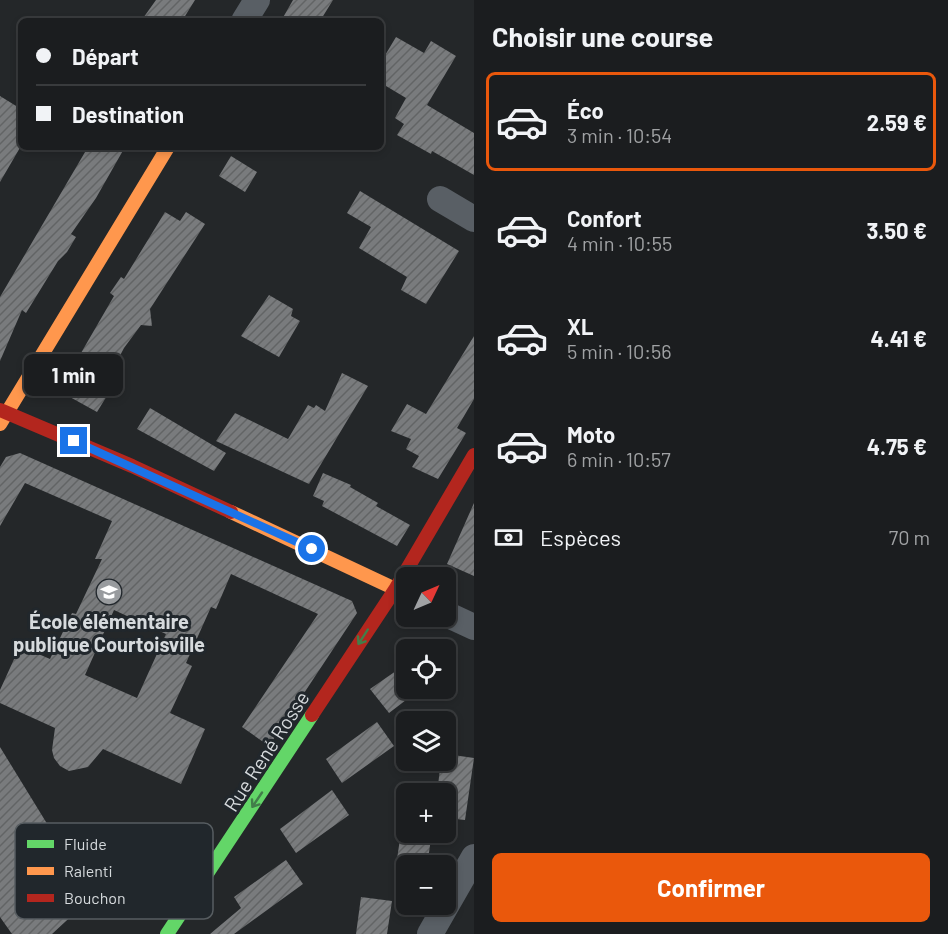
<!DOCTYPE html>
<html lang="fr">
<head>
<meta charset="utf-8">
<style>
  :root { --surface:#1b1d1f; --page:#282a2c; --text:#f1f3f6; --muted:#a0a2a4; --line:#393b3d; --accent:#ea580c }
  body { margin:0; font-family:Barlow,sans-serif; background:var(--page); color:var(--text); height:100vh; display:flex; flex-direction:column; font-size:22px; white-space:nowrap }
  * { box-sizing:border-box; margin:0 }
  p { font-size:20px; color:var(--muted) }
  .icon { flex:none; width:33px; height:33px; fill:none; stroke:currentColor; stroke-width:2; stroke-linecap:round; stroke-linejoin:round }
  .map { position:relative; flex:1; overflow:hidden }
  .sheet { display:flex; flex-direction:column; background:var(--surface); width:474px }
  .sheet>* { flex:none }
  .top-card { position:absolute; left:18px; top:18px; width:366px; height:132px; border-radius:9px; box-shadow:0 3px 9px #0003,0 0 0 2px var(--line); display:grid; align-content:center; height:132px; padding:0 18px; background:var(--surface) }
  .needle { width:39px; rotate:46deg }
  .buttons { position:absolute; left:396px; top:567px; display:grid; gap:12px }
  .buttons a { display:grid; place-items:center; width:60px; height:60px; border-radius:9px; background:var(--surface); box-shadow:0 3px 9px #0003,0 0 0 2px var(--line); font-size:30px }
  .end { position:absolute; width:27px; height:27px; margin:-14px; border:8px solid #1a73e8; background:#fff; box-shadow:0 0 0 3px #fff }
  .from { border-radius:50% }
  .bubble { position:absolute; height:42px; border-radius:9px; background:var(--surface); box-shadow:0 3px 9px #0003,0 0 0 2px var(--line); font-size:20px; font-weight:700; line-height:42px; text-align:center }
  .top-card b { display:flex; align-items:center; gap:21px; height:57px; font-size:22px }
  .top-card b+b { border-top:2px solid var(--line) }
  .top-card i { width:15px; height:15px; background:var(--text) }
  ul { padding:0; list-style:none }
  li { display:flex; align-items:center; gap:18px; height:99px; margin:0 12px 9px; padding:0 6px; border:3px solid transparent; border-radius:9px }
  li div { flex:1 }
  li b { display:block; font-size:22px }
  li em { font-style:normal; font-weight:700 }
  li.active { border-color:var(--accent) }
  li>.icon { width:54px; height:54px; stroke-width:1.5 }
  h2 { padding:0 18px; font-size:27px; line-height:72px }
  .pay { display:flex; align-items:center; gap:15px; height:66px; padding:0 18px; font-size:22px }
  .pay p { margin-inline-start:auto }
  .button { display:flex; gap:12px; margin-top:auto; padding:12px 18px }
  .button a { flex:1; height:69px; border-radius:9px; background:var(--accent); color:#fff; font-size:24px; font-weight:700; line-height:69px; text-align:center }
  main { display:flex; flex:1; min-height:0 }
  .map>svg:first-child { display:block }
  .building { fill:url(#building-hatch); fill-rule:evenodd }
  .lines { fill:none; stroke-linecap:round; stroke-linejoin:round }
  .street { stroke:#595f65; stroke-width:26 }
  .fast { stroke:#63d668; stroke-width:14 }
  .slow { stroke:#ff974d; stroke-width:14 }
  .jam { stroke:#b3261e; stroke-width:14 }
  .oneway { stroke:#427e4a }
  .route { stroke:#1a73e8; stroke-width:8 }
  .labels { text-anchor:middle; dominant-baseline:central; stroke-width:6; stroke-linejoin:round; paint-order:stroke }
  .poi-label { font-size:20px; font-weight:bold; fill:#d6dadd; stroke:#21272c }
  .street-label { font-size:20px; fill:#d6dadd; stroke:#21272c }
  .key { fill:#21272c; stroke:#575d61; stroke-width:1.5 }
  .key-label { font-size:16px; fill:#d6dadd }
</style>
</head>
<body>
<main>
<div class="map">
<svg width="474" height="934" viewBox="0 0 474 934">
  <defs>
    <pattern id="building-hatch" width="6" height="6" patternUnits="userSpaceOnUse" patternTransform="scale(1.5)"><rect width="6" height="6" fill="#797b7d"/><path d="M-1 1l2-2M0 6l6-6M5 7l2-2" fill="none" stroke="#626465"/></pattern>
  </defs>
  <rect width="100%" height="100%" fill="#242729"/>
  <path class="building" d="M156 0H195L182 21H141Z
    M293 0H333L320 21H281Z
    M396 37 424 53 431 41 456 56 427 105 474 133V175L432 151 431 154 397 135 404 124 395 118 406 98 381 83V62Z
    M0 96 21 109V146L0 182Z
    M88 147H125L96 198 71 234 76 237 67 252 58 261 26 313 22 310 0 361V297Z
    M231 156 257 172 245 192 219 176Z
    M360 191 459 251 426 304 401 290 407 277 359 248 371 227 347 213Z
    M165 212 180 221 186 212 205 224 150 309 152 326 141 325 124 348 106 382 113 386 97 412 59 391 114 296 110 293 121 277 124 279Z
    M269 295 293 309 291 316 300 321 279 357 241 336Z
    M474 336V399L457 428 466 433 438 479 412 467 419 456 406 449 411 439 391 431 407 404 426 414Z
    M342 373 368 386 309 484 216 441 235 413 288 439 308 405 314 408 316 405 325 411Z
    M150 408 226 453 214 471 137 429Z
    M20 453 352 601 357 613 269 746 242 727 318 614 231 574 216 609 211 607 186 663 192 666 170 713 205 729 181 784 103 749 88 767 69 771 60 766 54 758 52 750 55 728 0 703V690L20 646 50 659 72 613 76 614 102 559H95L112 521 25 483 0 526V467L6 457ZM114 610 166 634 137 698 85 675Z
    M323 473 351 485 350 487 378 503 376 506 410 525 397 546 322 506 324 501 313 496Z
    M474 503V576L447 564Z
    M406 664V700L389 713 370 689Z
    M377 722 394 746 342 783 326 759Z
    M0 747 92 897 52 934H12L0 917Z
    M446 754 474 758 465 820 446 818V794H437L441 760H446Z
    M332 790 349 815 296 853 280 829Z
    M401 832H432L427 866H396Z
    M286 860 303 884 234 934H210L241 908 234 897Z
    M361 897 392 901 387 934H356Z"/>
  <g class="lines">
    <path class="street" d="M244 21 257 0
      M440 199 474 219
      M446 614 474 627
      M430 934 474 857"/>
    <path class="fast" d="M167 934 312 715"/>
    <path class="slow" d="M0 424 168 147
      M231 512 406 594"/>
    <path class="jam" d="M0 410 132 466 231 512
      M312 715 396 588 474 455"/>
  </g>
  <defs><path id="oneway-shaft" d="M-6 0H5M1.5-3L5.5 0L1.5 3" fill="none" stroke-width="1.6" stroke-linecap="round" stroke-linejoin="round" transform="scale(1.5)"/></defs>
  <g class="oneway">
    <use href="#oneway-shaft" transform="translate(363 637) rotate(123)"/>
    <use href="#oneway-shaft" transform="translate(257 800) rotate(124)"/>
  </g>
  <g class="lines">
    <path class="route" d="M74 441 312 549"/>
  </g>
  <defs>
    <g id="school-disc" transform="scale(1.35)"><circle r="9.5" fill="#989b9e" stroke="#21272c"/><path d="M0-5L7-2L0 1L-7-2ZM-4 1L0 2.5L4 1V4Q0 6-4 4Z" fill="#fff"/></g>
  </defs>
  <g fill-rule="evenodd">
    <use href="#school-disc" x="109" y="592"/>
  </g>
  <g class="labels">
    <g class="poi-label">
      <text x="109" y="621">École élémentaire<tspan x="109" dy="23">publique Courtoisville</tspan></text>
    </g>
    <g class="street-label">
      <text transform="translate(266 751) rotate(-57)">Rue René Rosse</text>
    </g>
  </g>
  <rect x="15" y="823" width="198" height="96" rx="9" class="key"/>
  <rect x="27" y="840" width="27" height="8" fill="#63d668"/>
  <rect x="27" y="867" width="27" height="8" fill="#ff974d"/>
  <rect x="27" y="894" width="27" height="8" fill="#b3261e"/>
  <g class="key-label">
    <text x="64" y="850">Fluide</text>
    <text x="64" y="877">Ralenti</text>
    <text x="64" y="904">Bouchon</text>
  </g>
</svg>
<div class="buttons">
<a><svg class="needle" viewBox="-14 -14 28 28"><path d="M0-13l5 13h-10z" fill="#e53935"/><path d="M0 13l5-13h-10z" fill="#a0a2a4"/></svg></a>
<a><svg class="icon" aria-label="locate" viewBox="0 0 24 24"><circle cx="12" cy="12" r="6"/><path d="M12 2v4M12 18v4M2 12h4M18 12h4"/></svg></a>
<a><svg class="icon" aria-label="layers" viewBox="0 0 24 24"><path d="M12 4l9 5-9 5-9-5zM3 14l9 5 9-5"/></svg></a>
<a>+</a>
<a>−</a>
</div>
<i class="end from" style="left:312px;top:549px"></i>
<i class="end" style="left:74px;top:441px"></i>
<div class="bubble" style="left:24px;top:354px;width:99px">1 min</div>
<div class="top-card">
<b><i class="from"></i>Départ</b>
<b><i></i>Destination</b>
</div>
</div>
<section class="sheet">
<h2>Choisir une course</h2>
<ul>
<li class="active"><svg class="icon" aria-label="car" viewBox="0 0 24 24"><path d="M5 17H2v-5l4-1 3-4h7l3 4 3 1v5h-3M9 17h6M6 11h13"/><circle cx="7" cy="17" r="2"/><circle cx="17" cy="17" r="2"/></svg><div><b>Éco</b><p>3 min · 10:54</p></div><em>2.59 €</em></li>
<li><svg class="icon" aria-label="car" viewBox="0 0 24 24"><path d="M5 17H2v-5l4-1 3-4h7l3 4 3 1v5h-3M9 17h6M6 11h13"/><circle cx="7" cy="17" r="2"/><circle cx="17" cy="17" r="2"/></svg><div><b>Confort</b><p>4 min · 10:55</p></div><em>3.50 €</em></li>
<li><svg class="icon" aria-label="car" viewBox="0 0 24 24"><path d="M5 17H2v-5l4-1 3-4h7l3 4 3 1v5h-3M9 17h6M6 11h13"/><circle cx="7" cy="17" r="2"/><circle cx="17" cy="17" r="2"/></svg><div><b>XL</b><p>5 min · 10:56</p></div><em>4.41 €</em></li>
<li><svg class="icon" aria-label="car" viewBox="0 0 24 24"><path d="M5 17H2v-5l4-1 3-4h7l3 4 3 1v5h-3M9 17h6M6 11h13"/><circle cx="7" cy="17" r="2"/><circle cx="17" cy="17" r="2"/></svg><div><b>Moto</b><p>6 min · 10:57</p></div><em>4.75 €</em></li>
</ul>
<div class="pay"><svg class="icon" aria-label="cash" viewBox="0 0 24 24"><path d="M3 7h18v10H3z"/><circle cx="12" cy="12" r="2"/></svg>Espèces<p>70 m</p></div>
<div class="button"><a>Confirmer</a></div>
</section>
</main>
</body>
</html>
